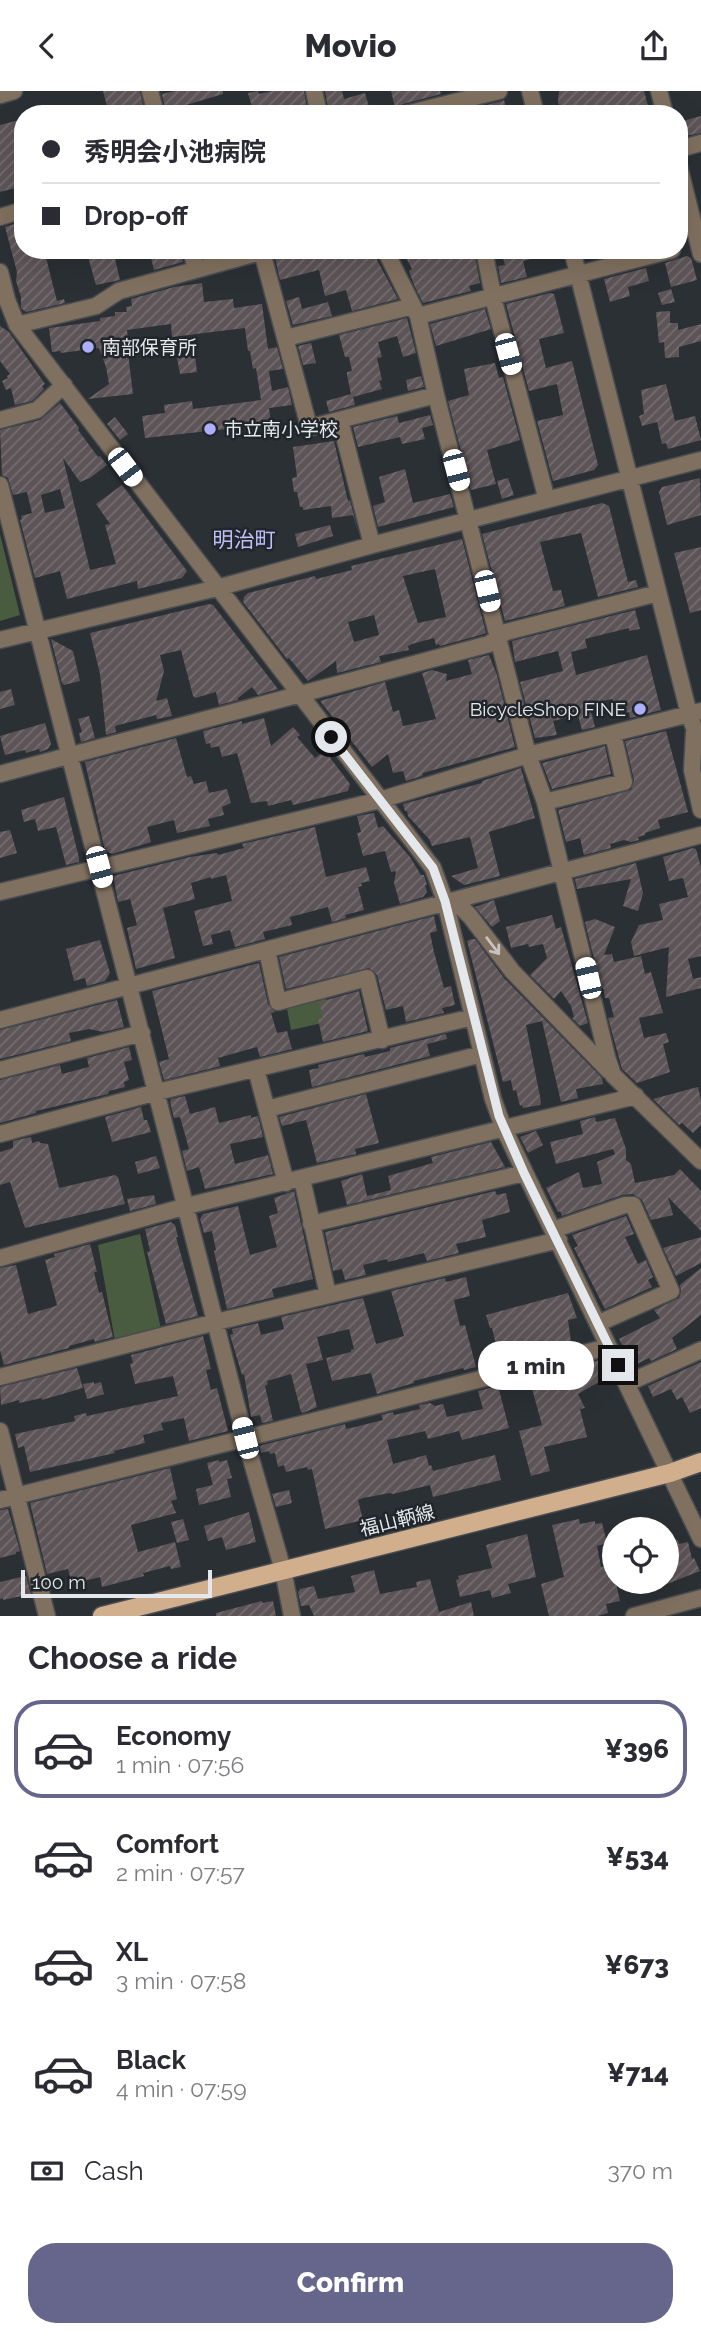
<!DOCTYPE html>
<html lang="en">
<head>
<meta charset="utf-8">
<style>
  :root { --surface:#fff; --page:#f7f7f7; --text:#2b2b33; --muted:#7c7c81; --line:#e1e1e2; --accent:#66668d }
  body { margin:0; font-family:Raleway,"Noto Sans JP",sans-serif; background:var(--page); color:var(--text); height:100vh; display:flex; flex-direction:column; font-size:26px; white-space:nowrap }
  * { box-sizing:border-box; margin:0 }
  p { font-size:23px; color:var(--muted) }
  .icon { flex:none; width:38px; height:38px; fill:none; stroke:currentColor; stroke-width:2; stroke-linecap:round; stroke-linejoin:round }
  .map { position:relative; height:1525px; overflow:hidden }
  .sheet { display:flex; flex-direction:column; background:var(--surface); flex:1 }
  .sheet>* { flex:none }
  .hud { position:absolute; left:14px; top:14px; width:674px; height:154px; border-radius:28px; box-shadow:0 7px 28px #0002; display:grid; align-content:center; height:154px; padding:0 28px; background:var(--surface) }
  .tools { position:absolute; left:602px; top:1426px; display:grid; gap:14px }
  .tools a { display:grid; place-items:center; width:77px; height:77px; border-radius:50%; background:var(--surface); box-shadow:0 7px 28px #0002; font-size:35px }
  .scale { position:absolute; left:21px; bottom:18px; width:191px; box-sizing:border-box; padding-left:7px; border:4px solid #e4e7eb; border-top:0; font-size:19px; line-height:24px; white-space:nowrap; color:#e4e7eb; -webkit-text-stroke:5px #21262b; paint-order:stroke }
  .end { position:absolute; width:32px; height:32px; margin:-16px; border:9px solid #e4e7eb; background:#111; box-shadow:0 0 0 4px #111 }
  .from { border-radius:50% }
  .bubble { position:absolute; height:49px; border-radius:24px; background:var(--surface); box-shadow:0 7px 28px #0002; font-size:23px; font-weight:800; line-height:49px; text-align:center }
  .car { position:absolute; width:21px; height:42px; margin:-21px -10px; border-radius:9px; box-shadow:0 0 5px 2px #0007; background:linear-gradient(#fff 24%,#345 0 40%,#fff 0 76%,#345 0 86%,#fff 0) }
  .hud b { display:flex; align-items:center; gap:24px; height:66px; font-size:26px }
  .hud b+b { border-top:2px solid var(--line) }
  .hud i { width:18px; height:18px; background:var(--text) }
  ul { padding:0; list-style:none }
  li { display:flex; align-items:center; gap:21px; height:98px; margin:0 14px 10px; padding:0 14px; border:4px solid transparent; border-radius:28px }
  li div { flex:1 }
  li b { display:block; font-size:26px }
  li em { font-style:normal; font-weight:800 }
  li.selected { border-color:var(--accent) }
  li>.icon { width:63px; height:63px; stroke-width:1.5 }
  h2 { padding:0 28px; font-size:32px; line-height:84px }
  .pay { display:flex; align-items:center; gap:18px; height:77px; padding:0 28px; font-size:26px }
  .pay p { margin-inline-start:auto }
  .cta { display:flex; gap:14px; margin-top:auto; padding:14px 28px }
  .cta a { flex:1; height:80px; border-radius:28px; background:var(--accent); color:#fff; font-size:28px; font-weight:800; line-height:80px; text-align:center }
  header { display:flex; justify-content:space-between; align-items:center; height:91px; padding:0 28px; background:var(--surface); font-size:32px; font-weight:800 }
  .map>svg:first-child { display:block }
  .park { fill:#495c3f }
  .building { fill:url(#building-hatch); fill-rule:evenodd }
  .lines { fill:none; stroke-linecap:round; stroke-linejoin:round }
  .minor-casing { stroke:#494d52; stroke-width:19 }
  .major-casing { stroke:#494d52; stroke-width:21 }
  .minor { stroke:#80705f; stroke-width:16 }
  .major { stroke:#d1af8d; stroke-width:18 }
  .oneway { stroke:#c6c3c1 }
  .route { stroke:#e4e7eb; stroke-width:9 }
  .poi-dot { fill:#aeaefb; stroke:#21262b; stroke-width:2.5 }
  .labels { text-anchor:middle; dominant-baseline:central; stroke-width:5; stroke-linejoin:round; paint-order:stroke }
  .poi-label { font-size:19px; fill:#e4e7eb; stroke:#21262b; text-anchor:start }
  .street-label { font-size:19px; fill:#e4e7eb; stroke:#21262b }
  .neighbourhood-label { font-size:21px; fill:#bebff8; stroke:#21262b }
</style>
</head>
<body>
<header><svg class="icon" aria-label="back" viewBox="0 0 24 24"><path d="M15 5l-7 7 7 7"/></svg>Movio<svg class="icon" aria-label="share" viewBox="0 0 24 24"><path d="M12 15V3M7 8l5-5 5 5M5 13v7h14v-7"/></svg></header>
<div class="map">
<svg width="701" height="1525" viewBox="0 0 701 1525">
  <defs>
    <pattern id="building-hatch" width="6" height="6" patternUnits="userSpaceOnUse" patternTransform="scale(1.75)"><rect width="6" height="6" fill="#5d5457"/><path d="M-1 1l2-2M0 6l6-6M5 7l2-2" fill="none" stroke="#746d6f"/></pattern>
  </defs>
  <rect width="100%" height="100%" fill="#2b3035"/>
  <path class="park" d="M0 443 20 524 0 530Z
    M326 903 327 931 291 939 286 912Z
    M140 1143 161 1238 115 1250 98 1154Z"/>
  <path class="building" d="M103 0H140L145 23H109Z
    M161 0 162 3 175 0H223V3L166 20Z
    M258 0 259 3 272 0H304L308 23H254L248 2Z
    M325 0H342L344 8 365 2 371 23H329Z
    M391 0H440L441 3 403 13 396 21Z
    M559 0H644L650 23H561L558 11Z
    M504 9 508 23H451L502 10Z
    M701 25V42L679 46V31Z
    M23 28V68L18 69 23 95 0 101V34Z
    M23 130V159H44L57 210 64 208 65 212 26 221 21 217V206L16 190 17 181 5 136Z
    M86 159H113L120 189 96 194Z
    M149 159H181L183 171 154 179Z
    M295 159H375L377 169 398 208 352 220 346 199 325 205 319 179 280 189 275 167 277 164Z
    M402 159H474L480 192 469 195 471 200 423 212 414 194 409 180 412 178Z
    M501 159H551V163L523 170 527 186 501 192 498 175 505 174Z
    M687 165 691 167 697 189 671 196 665 172Z
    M646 177 649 190 628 196 630 205 610 211 604 188Z
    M202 192 204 211 233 208 234 217 262 213 268 258 277 256 283 278 269 280 272 300 288 296 292 314 269 317 271 331 261 332 262 334 145 347 142 325 165 322 164 314 192 310 193 318 261 309 256 277 253 278 250 260H248L245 237 172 246 171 233 127 239 130 261 128 262 133 303 88 308 109 293 106 276 99 257 61 262 60 260 52 261 49 237 100 230V227L115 225V221H127L126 216 132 215 131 208 174 196Z
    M671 198 675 211 662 214 658 202Z
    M550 202 554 203 564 242 539 248 546 277 572 270 598 374 594 379 553 390 537 330 563 324 557 293 529 300 506 213Z
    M299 206 302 218 328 211 332 225 293 234 286 210Z
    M485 218 491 238 436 255 430 233Z
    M670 220V232H678V239L701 233V250L679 256V266L665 267 664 251 659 252 656 221Z
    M407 227 416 262 403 266 397 245 378 251 382 266 377 267 382 289 379 290 382 298 353 306 355 314 329 321 326 310 351 303 347 284V281L352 280 349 266H345L339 244Z
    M0 235 9 241 45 293 42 295 44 298 32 310 15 314 11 297 6 299 2 290 8 287 7 285 10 283 0 270Z
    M311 252 316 272 303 274 298 255Z
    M195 265 197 281 180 283 177 267Z
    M495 272 499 287 503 286 520 349 487 359 496 393 471 399 448 310 469 304 464 278Z
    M421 285 424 296 408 300 406 289Z
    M666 293 675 330 695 325 701 349 668 358 666 352 662 353 657 331 642 335 639 325 644 323 641 299Z
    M60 312 79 337 78 339 98 366 100 365 107 374 90 387 80 391 63 367 90 479 116 473 105 434 110 433 96 413 122 394 187 480 182 487 138 498 137 490 67 508 60 480 35 487 20 429 22 428 21 425 32 422 27 401 13 404 8 387 2 384 0 339 40 329ZM60 398 65 417 45 422 41 404Z
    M430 324 433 334 422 337 425 348 402 353 400 346 358 356 353 336 397 325 399 332Z
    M115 326 128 343 120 349 107 333Z
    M334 350 348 410 350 409 358 441 353 424 332 427 331 415 303 419V416H300L297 401H294L292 387 297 386 293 356Z
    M405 378 413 412 450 403 454 416 378 436 373 415 385 411 379 386Z
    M508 387 514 404 502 408 497 390Z
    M700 387 701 424 667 434 659 401 662 396Z
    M602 412 609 415 628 491 636 489 638 496 598 506 581 442 540 451 553 500 561 499 565 515 505 530 482 443Z
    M330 434 333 445 298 456 295 443Z
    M462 448 486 542 484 543 440 555 439 553 436 554 434 547 412 553 408 555 409 559 379 565 381 571 337 582 336 570 308 590 289 567 287 568 243 511 244 506 248 502 315 485 316 488 352 479 351 475ZM435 478 446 526 418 532 403 485ZM374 524 379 544 354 551 348 531Z
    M701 456V519L690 522 674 462Z
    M209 513 213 514 278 598 258 604 252 596 238 607V609L219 614 216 601 195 607 193 605 181 559 160 564 164 580 156 610 167 607 172 625 157 628 156 624 115 635 116 641 106 644 100 583 90 542Z
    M635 519 640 538 629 540V537L585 548 587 557 571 561 576 584 647 564 661 619 630 627 629 621 616 624 612 608 589 613 595 636 582 639 578 624 553 630 557 644 535 647 520 591 563 580 558 560 515 571 512 550Z
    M51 548 73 560 80 590 64 594 62 592Z
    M489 564 497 584 515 656 423 682 422 685 406 690 403 680 393 682 388 663 372 676 320 610 385 591 393 621 399 619 403 635 436 628 422 582 432 579 447 583 446 590 472 583 468 569Z
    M11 598 15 614 0 618V601Z
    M89 625 95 647 81 651 79 642 82 641 78 628Z
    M264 627 271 655 293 636 300 644 297 646 315 667 325 660 350 693 348 700 293 714 291 709 268 715 267 710 251 712 237 662 222 666 219 655 211 657 210 652 206 653 203 640 242 630V633Z
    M45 632 51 653 48 658 40 661 39 658 26 662 25 659 5 664 0 645Z
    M666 640 688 721 658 729 660 737 645 742V744L638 746 639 749 631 751 624 749 610 753 611 757 584 764 580 747 566 751 558 719 631 699 634 689 625 650Z
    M176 647 187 686 191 685 194 693 206 690 209 702 227 698 231 712 222 716 224 724 208 728 210 735 177 742 174 729 147 736 151 751 112 763 105 760 85 671Z
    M605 655 611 683 552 698 542 672Z
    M521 677 535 727 489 741 500 785 464 794 451 785 478 777 470 746 432 755 429 748 408 725 407 720H405L403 713 482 692V690Z
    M64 706 79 767V771L66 774 56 736 38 740 35 728 24 731 21 719Z
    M374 722 378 737 383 735 410 766 421 784H424L427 794H425L427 801 423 806 400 813 394 792 396 780 391 781 385 760 363 765 357 742 361 741 357 725Z
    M315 736 326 786 366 776 370 790 361 792 362 795 358 796 364 819 345 824 346 827 332 831 328 816 290 826 292 834 263 841 265 848 235 856 230 839 211 844 213 853 203 855 194 820 232 810 226 784 211 788V786L191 792 195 808 163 817 175 867 136 878 127 837 137 834 130 808 118 811 113 785 190 766 217 762 218 764 244 757 242 753Z
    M10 739 17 762 0 767V741Z
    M693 757 696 758 701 776V865L688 868 693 888 701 886V897L666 906 669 856 634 865 631 851 639 834 663 829 659 813 688 806 683 787 669 790 663 766Z
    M636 772 643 802 638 820 623 815 631 788 577 798 575 788Z
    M494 809 500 830 492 836 475 816Z
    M552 824 556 838 561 836 588 932 580 935 572 927 574 926 571 915 561 900 554 908 530 884 547 867 543 853 529 856 528 853 511 857 506 836Z
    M434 825 437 840 430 842 434 861 444 897 451 895 455 914 442 917 444 922 406 931 403 915 386 919 377 884 369 877 286 898 279 866Z
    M595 828 615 836 604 864 612 863 614 871 641 865 645 883 651 881 663 922 639 927 644 947 666 942 669 951 663 953 670 981 637 992 622 978 608 927 614 926 609 907H605L603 897H601L585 831Z
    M472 848H475L504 887 602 987 603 993 576 998 578 1007 561 1011 542 930 526 934 541 1011 540 1014 523 1017 522 1014 520 1015 516 999 513 1000 511 989 503 991 467 850Z
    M100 849 110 882 105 890 87 895 85 887 74 890 66 858Z
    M259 872 268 913 275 921 271 922 277 942 287 940 292 958 260 966 257 956 218 967 220 975 217 976 164 989 159 971 169 968 152 900Z
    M359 900 368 940 323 951 318 928 323 927 319 911Z
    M117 909 124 936 103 941 89 938 69 942 71 950 0 968V939Z
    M446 943 447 948 427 953 430 965 312 996 309 979 319 977 318 974 364 963 365 966 390 960V957Z
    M129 956 132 969 124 971 129 989 124 991 125 996 109 1000 108 1003 36 1020V1022L0 1032V989L60 974 62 983 89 976 87 967Z
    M698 996 701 1009V1034L693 1042 682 1032 679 1034 653 1008Z
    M366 1003 379 1052 355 1058 356 1063 317 1072 306 1029 282 1035 279 1026Z
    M185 1005 190 1023 215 1016 219 1032 251 1024V1027L258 1025 263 1046 230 1053 235 1073 268 1064 273 1083 205 1098 199 1076 187 1080 182 1060 189 1058 180 1026 174 1027 170 1011 171 1008Z
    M141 1016 144 1029H147L151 1041 112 1051 105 1026Z
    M595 1026 596 1031 615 1027 626 1058V1069L631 1073 635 1092 674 1084 680 1078 701 1100V1140L668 1106 673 1124 651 1129 642 1109 633 1103 622 1104 562 1125 560 1120 558 1121 546 1097 579 1081 583 1097 602 1093 597 1071 615 1063 613 1058 556 1073 550 1051 583 1043 580 1030Z
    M536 1040 543 1054 528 1062 520 1046Z
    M31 1046 32 1052 39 1050 40 1052 48 1053 59 1097 115 1084 118 1086 125 1113 25 1137 10 1091 0 1094V1061L13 1057V1050Z
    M491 1051 505 1076 347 1114 341 1090 362 1083 367 1105 391 1099 388 1085 433 1072 431 1066Z
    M156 1065 160 1077 138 1083 135 1071Z
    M294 1100 313 1188 272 1198 274 1206 227 1218 214 1160 216 1159 212 1140 204 1142 200 1128 203 1123 238 1115 250 1164 277 1156 269 1125 278 1122 274 1107Z
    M495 1100 497 1104 506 1102 510 1121 482 1129 486 1146 456 1153 459 1162 427 1170 424 1162 388 1171 387 1168 363 1174 366 1184 345 1189 342 1178 333 1180 325 1141Z
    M154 1104 156 1113 130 1120 127 1108Z
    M626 1125 634 1143 625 1146 638 1173 646 1169 653 1186 648 1189 652 1196 605 1218 574 1157 578 1155 572 1144Z
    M171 1131 175 1134 178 1146H176L198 1225 166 1233 147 1161 150 1160 145 1138Z
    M701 1146V1172L676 1185 663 1157Z
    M90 1153 97 1181H94L99 1202 102 1201 113 1246 95 1251 94 1248 69 1255V1257L4 1274 0 1259V1177L16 1174 28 1223 53 1216 57 1214 45 1169 55 1166 54 1163Z
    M701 1177V1224L672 1247 677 1258 651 1270 649 1267 633 1275 619 1248 660 1227 654 1219 679 1207 681 1200 680 1194Z
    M466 1186 470 1205 454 1209 460 1235 465 1234 476 1276 464 1279 463 1277 414 1290V1292L377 1303 371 1282 332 1290 326 1267 351 1261V1259L354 1258 349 1238 317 1246 323 1269 306 1273 317 1316 303 1322 301 1321 291 1283 267 1290 268 1293 265 1295 273 1330 262 1332 260 1324 251 1326 244 1283 242 1284 230 1244 233 1243 232 1238 258 1232 261 1244 284 1238 281 1226 363 1207 376 1253 404 1245 391 1200 445 1187 446 1191Z
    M568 1202 577 1227 568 1229 571 1251 500 1271 492 1237H490L486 1224Z
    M203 1245 211 1278 206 1279 211 1299 217 1297 228 1340 189 1350 184 1327 161 1332 163 1339 143 1344 145 1352 114 1360 115 1362 30 1381 24 1355 18 1357 15 1343 75 1330 74 1325 86 1322 87 1325 178 1305 173 1285 135 1293 130 1273 133 1272 131 1264Z
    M599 1269 606 1287 578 1303 585 1317 580 1318 587 1346 544 1356 550 1380 531 1385 519 1340 542 1334 529 1287Z
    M701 1271V1317L690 1322 682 1306 677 1309 671 1298 653 1306 648 1295Z
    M77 1277 83 1297 42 1309V1307L19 1312V1309L1 1314 0 1296Z
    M94 1291V1293L101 1291 104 1303 87 1308 83 1293Z
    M498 1295 509 1337 462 1349 459 1340 428 1348 425 1340 387 1349 393 1373 426 1364 429 1375 431 1374 433 1380 495 1364 501 1389 433 1406 430 1394 393 1403 390 1402 363 1407 358 1409 363 1429 325 1438 312 1378 308 1379 307 1376 286 1381 284 1374 278 1376 275 1362 270 1363 269 1360 261 1362 259 1355 345 1333 346 1338 355 1336 383 1329 381 1324 393 1321 394 1324 420 1318 419 1314 430 1312 435 1315 443 1313 447 1326 483 1318 478 1300Z
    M219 1369V1371L227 1369 232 1387 227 1388 231 1406 199 1414 196 1398 213 1394 207 1372Z
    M170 1377 177 1408 171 1410 176 1422 131 1434 138 1461 175 1451 181 1476 171 1478 170 1475 143 1482 144 1485 102 1496 100 1486 72 1493 68 1478 47 1483 30 1412Z
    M289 1399 292 1412 276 1416 272 1403Z
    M8 1418 20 1460 16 1461V1463L0 1467V1419Z
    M249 1421 256 1451 226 1459 222 1446 208 1450 204 1435Z
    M183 1428 189 1449 177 1452 171 1431Z
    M579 1428 580 1433 595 1430V1433L602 1432 607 1452 597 1455 601 1476 612 1474 620 1510 606 1513 608 1522 598 1525H549L541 1493 564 1486 552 1434Z
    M527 1443 536 1486 508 1493 511 1502 492 1507 490 1499 460 1506 456 1489 459 1488 458 1485 492 1477 486 1454Z
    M678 1449 679 1453 688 1451 692 1468 694 1467 700 1480 667 1493V1452Z
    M374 1479 380 1503 417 1496 416 1491 430 1488 439 1521 471 1511 474 1525H314L309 1514 301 1515 298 1501 300 1498 314 1495 318 1508 355 1501 351 1485Z
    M26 1485 31 1503 3 1509V1507L0 1508V1491Z
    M262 1510V1512L273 1510 276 1525H216V1522Z"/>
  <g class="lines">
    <g class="minor-casing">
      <path id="minor" d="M150 0 156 23
        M314 0 319 23
        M530 0 536 23
        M659 0 665 23
        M0 4 14 0
        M406 23 499 0
        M679 58 701 52
        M679 75 701 163
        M0 126 23 119
        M191 159 196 178
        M385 159 418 225 436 304 528 664 545 711 607 966 613 984 701 1070
        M484 159 495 214 547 409
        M572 159 689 623 701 656
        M262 161 308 332 312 336 436 304
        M0 181 7 209 17 234 433 777 445 810 493 1008 504 1038 701 1448
        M418 225 672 159
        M17 234 96 215 119 200 268 159
        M286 247 413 215
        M0 329 37 319 64 294
        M340 329 372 454
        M0 394 245 1347 283 1479 292 1525
        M0 549 217 497 372 454 701 369
        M694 642 692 679 701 719
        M0 683 489 553 506 541 658 502
        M545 711 624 691 613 643
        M0 801 380 709 528 664 701 620
        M445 810 460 815 470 825 512 880 609 980
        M267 859 278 911 367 887 382 949
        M0 929 701 744
        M256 978 286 1092
        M0 979 142 942
        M267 1018 482 963
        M0 1043 157 1001 473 926
        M302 1088 328 1204
        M311 1133 524 1082
        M553 1139 625 1114H633L671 1200 599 1232
        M0 1167 187 1115 636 1005
        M0 1286 216 1231 559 1149
        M628 1292 701 1259
        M0 1340 47 1525
        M0 1409 608 1256
        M634 1525 701 1507"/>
    </g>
    <g class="major-casing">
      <path id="major" d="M102 1525 670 1382 701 1371"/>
    </g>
    <use href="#minor" class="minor"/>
    <use href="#major" class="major"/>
  </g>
  <defs><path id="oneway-shaft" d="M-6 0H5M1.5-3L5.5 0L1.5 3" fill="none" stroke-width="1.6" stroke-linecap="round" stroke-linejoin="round" transform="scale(1.75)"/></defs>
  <use class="oneway" href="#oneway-shaft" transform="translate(493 855) rotate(53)"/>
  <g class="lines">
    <path class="route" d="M331 646 433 777 445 810 499 1025 524 1082 618 1274"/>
  </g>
  <g class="poi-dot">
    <circle cx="88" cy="256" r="7"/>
    <circle cx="210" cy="338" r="7"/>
    <circle cx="640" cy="618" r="7"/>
  </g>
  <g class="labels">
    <g class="poi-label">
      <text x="102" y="256">南部保育所</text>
      <text x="224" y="338">市立南小学校</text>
      <text x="626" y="618" text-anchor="end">BicycleShop FINE</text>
    </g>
    <g class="street-label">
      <text transform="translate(397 1429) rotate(-14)">福山鞆線</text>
    </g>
    <g class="neighbourhood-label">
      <text x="244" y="448">明治町</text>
    </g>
  </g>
</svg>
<div class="tools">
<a><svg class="icon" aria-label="locate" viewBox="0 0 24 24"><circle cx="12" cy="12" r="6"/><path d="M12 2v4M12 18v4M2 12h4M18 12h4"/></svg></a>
</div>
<div class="scale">100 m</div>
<i class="end from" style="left:331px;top:646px"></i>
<i class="end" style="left:618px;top:1274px"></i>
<div class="bubble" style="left:478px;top:1250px;width:116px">1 min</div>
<i class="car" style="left:508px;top:263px;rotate:165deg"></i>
<i class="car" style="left:125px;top:376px;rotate:143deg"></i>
<i class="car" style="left:456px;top:379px;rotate:165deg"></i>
<i class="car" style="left:487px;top:500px;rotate:167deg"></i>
<i class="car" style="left:99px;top:776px;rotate:165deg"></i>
<i class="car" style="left:588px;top:887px;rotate:347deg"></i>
<i class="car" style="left:245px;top:1347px;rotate:346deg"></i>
<div class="hud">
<b><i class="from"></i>秀明会小池病院</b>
<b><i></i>Drop-off</b>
</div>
</div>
<section class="sheet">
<h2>Choose a ride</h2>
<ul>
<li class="selected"><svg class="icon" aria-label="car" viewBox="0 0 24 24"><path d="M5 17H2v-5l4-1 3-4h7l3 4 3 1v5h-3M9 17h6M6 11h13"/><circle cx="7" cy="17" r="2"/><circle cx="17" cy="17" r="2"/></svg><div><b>Economy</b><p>1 min · 07:56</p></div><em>¥396</em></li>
<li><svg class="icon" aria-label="car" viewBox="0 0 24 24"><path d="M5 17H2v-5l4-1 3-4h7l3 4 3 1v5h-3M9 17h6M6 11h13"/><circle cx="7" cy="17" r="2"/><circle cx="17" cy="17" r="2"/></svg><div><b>Comfort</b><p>2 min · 07:57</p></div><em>¥534</em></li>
<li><svg class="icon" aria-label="car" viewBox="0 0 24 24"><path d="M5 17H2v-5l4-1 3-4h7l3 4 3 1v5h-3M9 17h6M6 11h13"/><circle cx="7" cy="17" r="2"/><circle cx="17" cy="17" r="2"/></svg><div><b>XL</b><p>3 min · 07:58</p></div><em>¥673</em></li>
<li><svg class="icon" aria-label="car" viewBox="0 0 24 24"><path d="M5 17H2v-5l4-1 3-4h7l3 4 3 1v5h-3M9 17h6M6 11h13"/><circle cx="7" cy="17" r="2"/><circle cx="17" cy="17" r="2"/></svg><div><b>Black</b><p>4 min · 07:59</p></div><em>¥714</em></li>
</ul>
<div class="pay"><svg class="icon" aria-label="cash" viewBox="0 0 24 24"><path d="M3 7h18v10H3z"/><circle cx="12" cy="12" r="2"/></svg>Cash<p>370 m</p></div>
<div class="cta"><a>Confirm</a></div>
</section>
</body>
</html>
